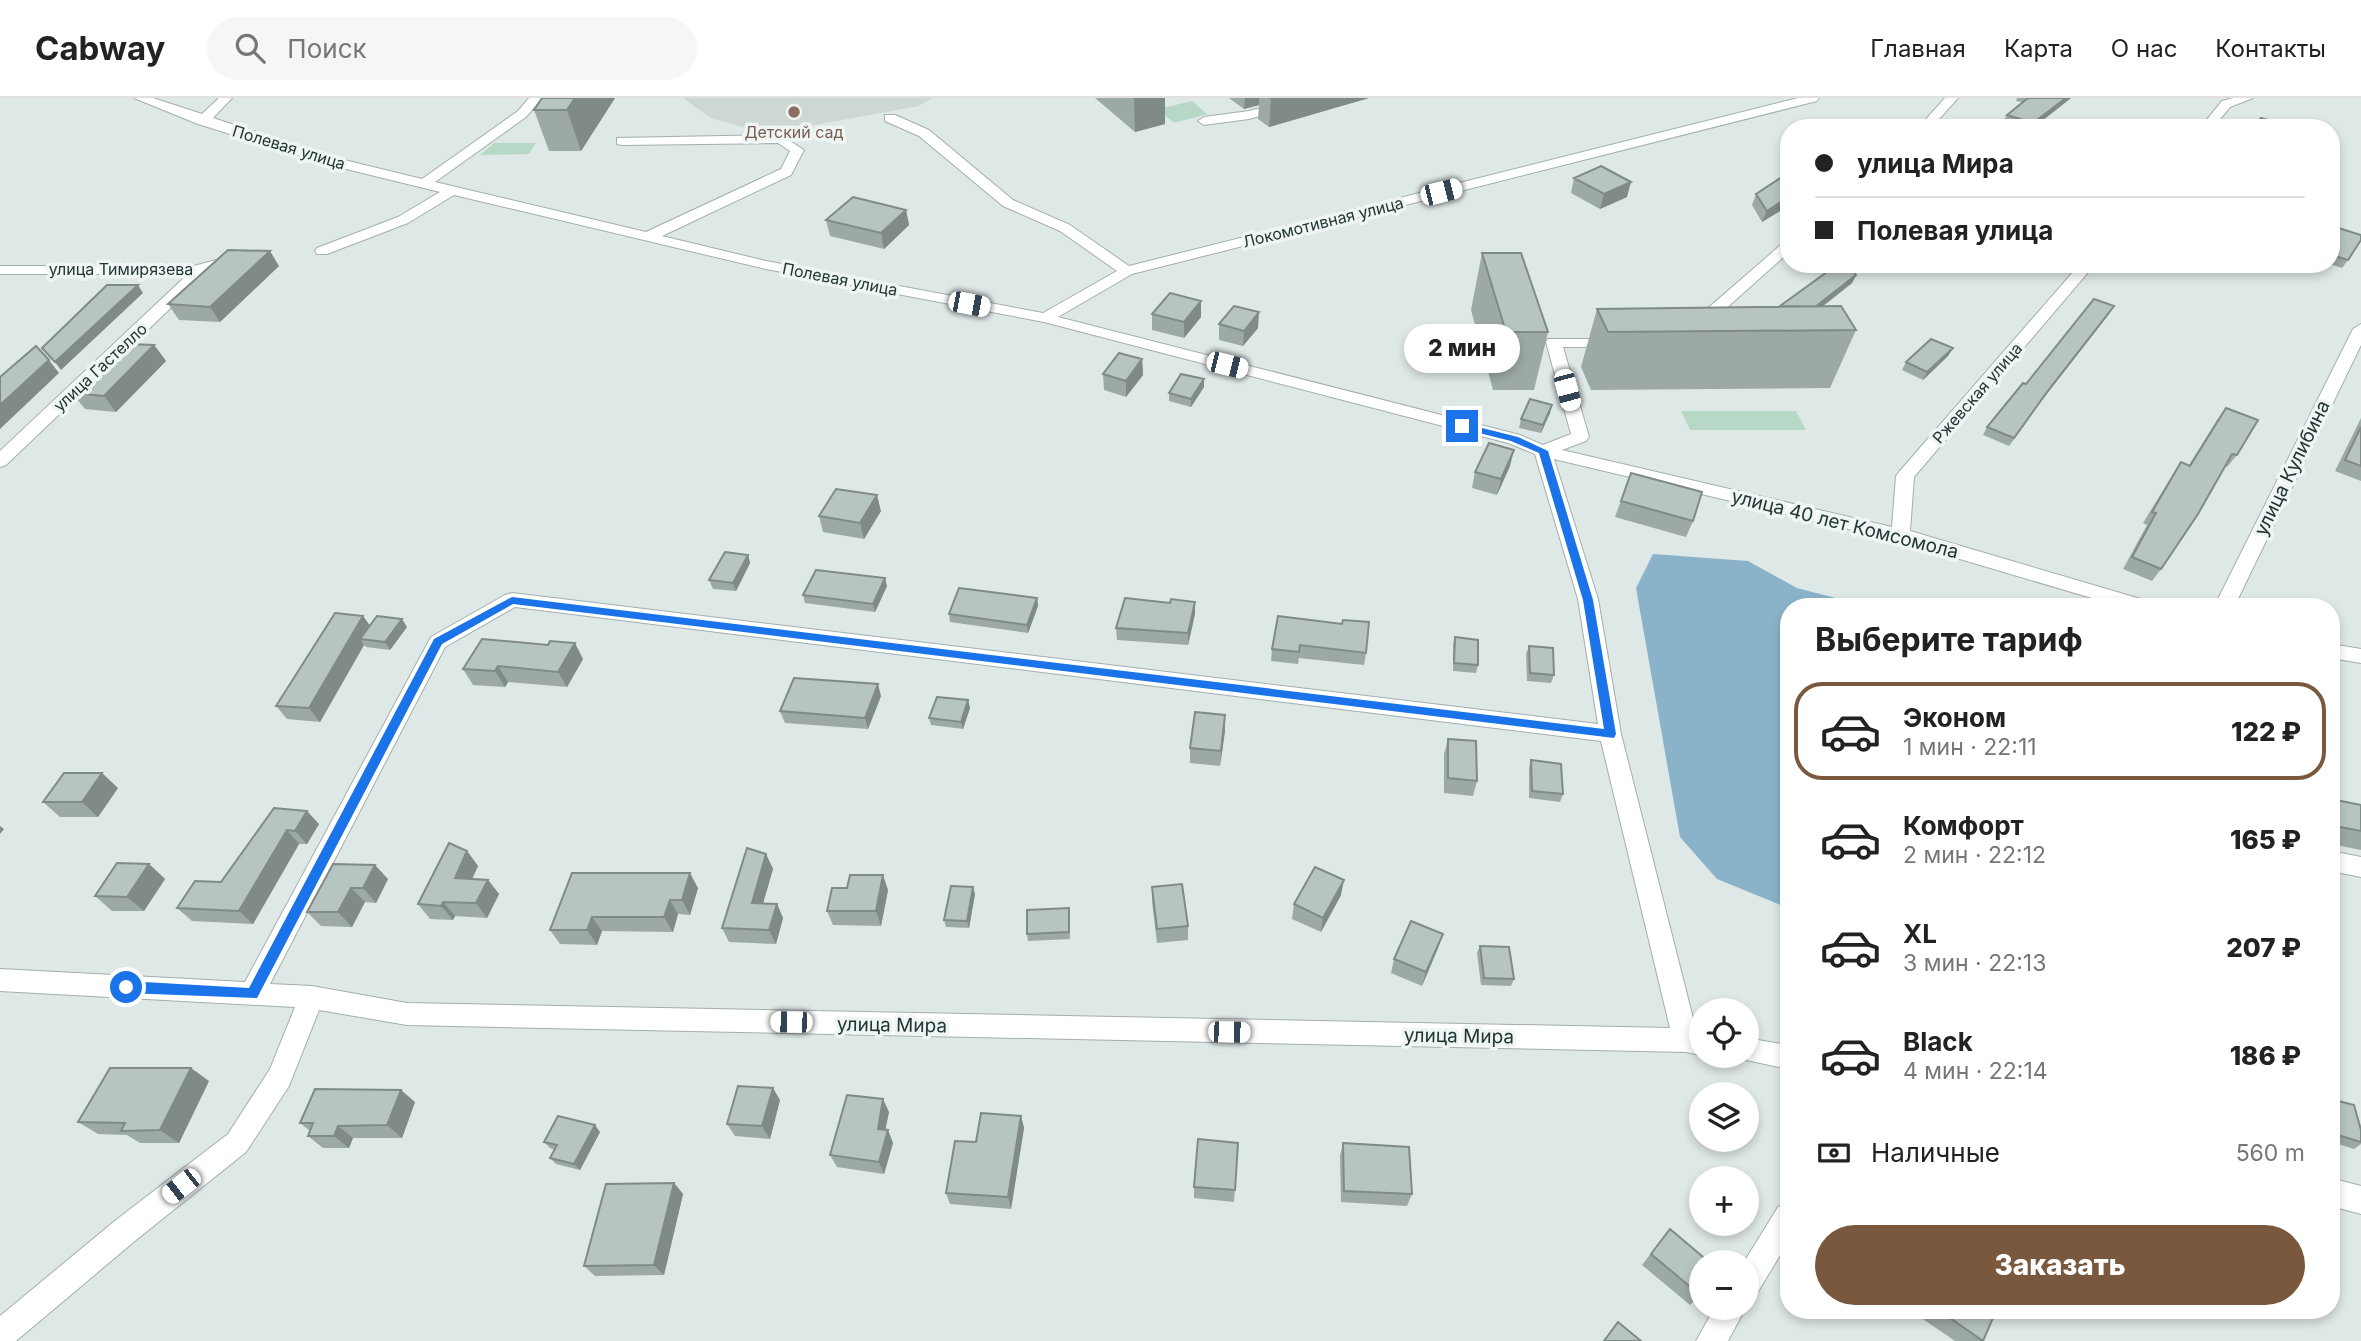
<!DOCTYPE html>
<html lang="ru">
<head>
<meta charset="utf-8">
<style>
  :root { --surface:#fff; --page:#f6f6f6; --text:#222; --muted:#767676; --line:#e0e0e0; --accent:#7a583e }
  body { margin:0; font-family:Inter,sans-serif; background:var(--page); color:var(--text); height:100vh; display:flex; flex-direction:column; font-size:26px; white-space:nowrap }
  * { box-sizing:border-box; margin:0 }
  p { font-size:23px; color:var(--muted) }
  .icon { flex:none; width:38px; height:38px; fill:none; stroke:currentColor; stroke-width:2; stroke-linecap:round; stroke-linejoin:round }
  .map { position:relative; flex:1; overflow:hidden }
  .side { position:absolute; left:1780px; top:500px; width:560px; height:721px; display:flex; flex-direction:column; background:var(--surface); border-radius:28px; box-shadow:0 4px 10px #0003 }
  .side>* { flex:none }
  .hud { position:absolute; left:1780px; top:21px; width:560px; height:154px; border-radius:28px; box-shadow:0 4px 10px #0003; display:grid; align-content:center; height:154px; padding:0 35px; background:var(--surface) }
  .fabs { position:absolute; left:1689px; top:900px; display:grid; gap:14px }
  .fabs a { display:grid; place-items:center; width:70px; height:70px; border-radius:50%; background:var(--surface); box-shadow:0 4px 10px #0003; font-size:35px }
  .end { position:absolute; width:32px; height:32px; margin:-16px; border:9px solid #1a73e8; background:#fff; box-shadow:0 0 0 4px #fff }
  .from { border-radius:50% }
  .bubble { position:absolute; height:49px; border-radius:24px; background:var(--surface); box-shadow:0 4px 10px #0003; font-size:23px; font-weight:800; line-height:49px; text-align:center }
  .car { position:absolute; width:21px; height:42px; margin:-21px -10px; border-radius:9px; box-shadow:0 0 5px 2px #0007; background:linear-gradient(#fff 24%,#345 0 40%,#fff 0 76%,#345 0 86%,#fff 0) }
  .hud b { display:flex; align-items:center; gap:24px; height:66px; font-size:26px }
  .hud b+b { border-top:2px solid var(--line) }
  .hud i { width:18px; height:18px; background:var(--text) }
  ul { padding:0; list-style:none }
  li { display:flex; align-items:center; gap:21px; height:98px; margin:0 14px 10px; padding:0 21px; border:4px solid transparent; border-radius:28px }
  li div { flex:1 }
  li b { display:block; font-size:26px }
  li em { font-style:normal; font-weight:800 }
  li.on { border-color:var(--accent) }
  li>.icon { width:63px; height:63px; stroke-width:1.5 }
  h2 { padding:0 35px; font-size:32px; line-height:84px }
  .pay { display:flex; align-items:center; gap:18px; height:77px; padding:0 35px; font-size:26px }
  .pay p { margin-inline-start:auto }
  .action { display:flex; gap:14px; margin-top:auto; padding:14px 35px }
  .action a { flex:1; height:80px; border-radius:42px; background:var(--accent); color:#fff; font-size:28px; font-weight:800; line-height:80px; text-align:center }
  header { display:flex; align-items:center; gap:42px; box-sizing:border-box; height:98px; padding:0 35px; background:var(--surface); border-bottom:2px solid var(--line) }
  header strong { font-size:33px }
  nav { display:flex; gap:38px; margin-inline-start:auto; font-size:24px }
  .search { width:490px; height:63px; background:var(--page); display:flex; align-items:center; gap:18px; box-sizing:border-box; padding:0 24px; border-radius:38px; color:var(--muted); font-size:26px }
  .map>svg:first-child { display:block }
  .built { fill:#cdd8d5 }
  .green { fill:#b8d8c7 }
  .water { fill:#8ab3c9 }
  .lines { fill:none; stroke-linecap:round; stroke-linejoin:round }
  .minor-casing { stroke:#a2afad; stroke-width:2 }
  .minor { fill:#fff; fill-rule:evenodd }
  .wall { fill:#9da9a7 }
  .shaded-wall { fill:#808a88 }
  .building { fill:#b7c5c2; stroke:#808a88; stroke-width:2 }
  .route { fill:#1a73e8 }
  .education-dot { fill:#8d6e63; stroke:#eef5f3; stroke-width:2.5 }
  .labels { text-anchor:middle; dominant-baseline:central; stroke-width:7; stroke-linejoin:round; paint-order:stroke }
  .far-education-label { font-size:16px; fill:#785e54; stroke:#eef5f3 }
  .far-street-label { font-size:16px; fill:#213635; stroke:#eef5f3 }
  .street-label { font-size:19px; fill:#213635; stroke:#eef5f3 }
</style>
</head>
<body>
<header>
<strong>Cabway</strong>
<div class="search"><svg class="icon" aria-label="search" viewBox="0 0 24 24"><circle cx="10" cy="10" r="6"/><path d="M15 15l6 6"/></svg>Поиск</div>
<nav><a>Главная</a><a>Карта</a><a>О нас</a><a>Контакты</a></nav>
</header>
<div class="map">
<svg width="2361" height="1243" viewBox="0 0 2361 1243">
  <rect width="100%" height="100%" fill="#dee8e6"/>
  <path class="built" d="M683 0H932L919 8 777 34 753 32 711 20Z"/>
  <path class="green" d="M1192 3 1207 16 1174 25 1158 11Z
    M494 45H536L529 56 480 57Z
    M1681 313H1796L1806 332H1690Z"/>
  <path class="water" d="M1653 456 1748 463 1797 490 1870 509H1788V810L1717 781 1680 739 1636 490Z"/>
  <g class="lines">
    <g class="minor-casing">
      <path id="minor" d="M134 0H153L202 16 219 0H232L213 20 340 61 422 81 518 13 529 0H542L526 19 435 84 646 134 781 71 790 53 778 45 622 47 617 46V40L781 37 804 52 791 77 662 138 766 163 1043 215 1117 173 1060 133 1003 108 919 38 885 23V17H895L929 32 1013 102 1070 127 1129 168 1798 0H1819L1817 3 1132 176 1058 219 1520 337 1543 347 1571 336 1546 244 1548 241H1622L1624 244 1622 247 1616 249H1563L1589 339 1586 343 1562 352 1892 429 1896 378 1899 374 2080 166H2095L1914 379 1910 433 2151 504 2154 509H2122L1899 443 1554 361 1598 501 1621 636 1696 932 1701 933V957L1686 954 407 927 319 912 289 988 246 1054 136 1142 16 1243H0V1218L116 1122 228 1036 270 971 295 909 0 893V871L245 884 431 539 505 497 512 495 1598 626 1578 501 1535 356 1508 345 1044 224 766 171 454 97 408 125 327 156H317L315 153 317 150 398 119 440 94 330 67 198 26ZM515 509 1601 643 1670 930 407 905 312 888 270 886 445 549Z
        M1299 0H1320L1249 21 1204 27 1198 23 1204 19 1249 13Z
        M1945 0H1958L1931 30H1918Z
        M2233 0H2253L2230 9 2213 30H2200L2222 3Z
        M1788 144V155L1704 230H1692L1690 227 1692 224 1783 145Z
        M238 156 243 157 245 160 243 163 202 175 200 182 6 367 0 369V353L188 176H0V168H194Z
        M2361 226V247L2234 509H2214L2353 231Z
        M2331 546 2361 551V565L2331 560Z
        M2331 753 2361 759V779L2331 773Z
        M1746 940 1788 947V971L1737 960 1736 957H1746Z
        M2331 1080 2361 1088V1116L2331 1108Z
        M1788 1105V1144L1756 1197 1746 1201V1164H1744L1778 1109Z
        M1715 1209H1746L1728 1243H1696Z"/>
    </g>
    <use href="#minor" class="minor"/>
  </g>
  <path class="wall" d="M542 0H615L581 53H549L534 12Z
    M1095 0H1165V26L1135 34Z
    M1229 0H1369L1269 29 1258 21 1259 7 1244 11Z
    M2017 0H2071L2033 30H2020L2003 24 2007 17 2022 4 2016 3Z
    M1788 75V108L1762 124 1752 107 1756 96Z
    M1574 80 1627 99 1600 111 1571 95Z
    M906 112 909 127 884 151 830 138 826 122Z
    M2331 129 2348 162 2342 170 2330 166Z
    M1482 155 1548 234 1534 292H1493L1471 212Z
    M279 168 220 224 179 222 168 206Z
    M1856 177 1852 185 1822 209 1856 232 1830 290 1591 292 1581 269 1597 211 1780 209Z
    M1201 203V219L1184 240 1152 232V216Z
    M2109 216 2042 302 2009 348 1983 337 1987 329 2026 286Z
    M1219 226 1258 230 1243 248 1219 242Z
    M154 247 166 263 116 314 85 311 72 295Z
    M1953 250 1948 258 1923 282 1902 272 1906 264Z
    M1142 261 1143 277 1126 299 1104 292 1103 276Z
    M1204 281V289L1191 309 1169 303V295Z
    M2226 310 2237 357 2227 369 2225 368 2161 471 2152 483 2123 471 2147 427 2143 425 2173 376 2181 364 2189 367 2217 322Z
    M1550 315 1541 335 1519 330 1521 321Z
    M2361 320V383L2335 373Z
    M1510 368 1497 397 1472 390 1475 374Z
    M1631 375 1693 423 1686 439 1615 419Z
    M881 413 864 441 823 434 819 418Z
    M748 457 750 465 736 493 713 491 709 482Z
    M887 488 875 514 805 505 803 497Z
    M1037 500 1038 508 1028 535 950 524 949 516Z
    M1195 516 1188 547 1117 542 1116 530Z
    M363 518 370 528 407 529 390 552 366 549 364 547 320 624 287 621 276 608Z
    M1278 518 1366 555 1364 567 1299 560 1298 566 1271 563 1272 551Z
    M1455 539 1478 567 1476 575 1453 573V547Z
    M1529 548 1554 577 1551 585 1527 583 1526 556Z
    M583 561 567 589 508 584 505 589 473 587 463 571Z
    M881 598 868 631 785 625 780 613Z
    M968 602 970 610 963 631 931 627 929 620Z
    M1225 617V633L1220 668 1190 665V650Z
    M1448 641 1477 683 1473 698 1444 695V656Z
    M1531 662 1563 696 1560 704 1529 700V670Z
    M118 690 98 719H60L43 704Z
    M2331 701 2361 707V752L2331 746Z
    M274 710 319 726 307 746H299L253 826 192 823 177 810 221 784Z
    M467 753 478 768 472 781 488 782 499 796 487 820 455 818 453 822 430 821 418 806Z
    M766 756 773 771 763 805 777 806 783 820 776 846 729 844 722 830Z
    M149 766 165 781 144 813H112L95 798Z
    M333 766 388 781 376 805 365 804 352 829 321 828 307 814Z
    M572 775 698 790 690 817 678 816 673 834 602 833 597 847 560 846 550 832Z
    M1152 789 1188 828V842L1157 845 1152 804Z
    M888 792 881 828 833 827 827 813Z
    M975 796 969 830 946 829 944 822Z
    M1341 797 1321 834 1292 821 1294 806Z
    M1070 817V841L1028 843 1027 836Z
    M1443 836 1438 850 1422 888 1391 875 1394 861Z
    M1480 848 1514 881 1511 888 1481 887 1477 855Z
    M209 983 179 1045H140L127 1037 98 1036 78 1024Z
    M2331 1001 2361 1032V1046L2354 1051 2331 1044Z
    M780 1002 770 1041 735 1038 727 1026Z
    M415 1004 402 1040H353L349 1050H323L308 1038 310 1033 300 1025Z
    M889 1014 885 1032 893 1045 884 1076 837 1069 830 1057Z
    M1021 1018 1024 1030 1011 1111 950 1106 946 1095 976 1044Z
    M600 1034 580 1072 556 1066 550 1060 555 1052 550 1050 544 1044Z
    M1238 1045 1234 1104 1194 1100V1089Z
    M1343 1045 1412 1096 1407 1108 1341 1104 1340 1058Z
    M674 1085 683 1096 664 1177 595 1178 584 1168Z
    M1670 1131 1701 1196 1690 1207 1642 1167Z
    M1911 1213H1996L1982 1243H1955Z
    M2238 1213H2270V1214L2259 1219Z
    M1618 1224 1641 1243H1603Z"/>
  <path class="shaded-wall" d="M575 0H615L581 53 567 12Z
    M1134 0H1165V26L1135 34Z
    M1245 0H1259V7L1244 11Z
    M1269 0H1369L1269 29 1271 1Z
    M2066 0H2071L2033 30H2031L2033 25Z
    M1631 84 1627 99 1600 111 1604 96Z
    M1788 99V108L1762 124 1767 113Z
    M906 112 909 127 884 151 881 135Z
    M270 153 279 168 220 224 210 209Z
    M1856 177 1852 185 1800 226 1803 218Z
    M138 187 143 195 61 272 55 264Z
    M1201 203V219L1184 240V224Z
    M2114 208 2109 216 2042 302 2009 348 2047 294Z
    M1259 214 1258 230 1243 248 1244 233Z
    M154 247 166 263 116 314 104 298Z
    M1953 250 1948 258 1923 282 1927 274Z
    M1142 261 1143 277 1126 299V283Z
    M49 262 59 275 0 331V307Z
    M1204 281V289L1191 309V301Z
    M1552 307 1550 315 1541 335 1543 327Z
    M1514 352 1510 368 1497 397 1501 381Z
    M877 397 881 413 864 441 860 425Z
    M748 457 750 465 736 493 733 485Z
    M885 480 887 488 875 514 873 506Z
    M1037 500 1038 508 1028 535 1027 527Z
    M1195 504V516L1188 547V535Z
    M363 518 373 532 360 541 364 547 320 624 309 610Z
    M402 521 407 529 390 552 385 544Z
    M575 545 583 561 567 589 558 574Z
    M498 568 508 584 505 589 495 573Z
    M878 586 881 598 868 631 865 620Z
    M968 602 970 610 963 631 961 624Z
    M1225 617V633L1220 668 1221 653Z
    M102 675 118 690 98 719 82 704Z
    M307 713 319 726 307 746 295 733Z
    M0 728 4 731 0 736Z
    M287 732 299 746 253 826 239 813Z
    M467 753 478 768 466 794 455 780Z
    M766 756 773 771 759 819 752 805Z
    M149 766 165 781 144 813 127 799Z
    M375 767 388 781 376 805 363 790Z
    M690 775 698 790 690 817 682 802Z
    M883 777 888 792 881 828 876 813Z
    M488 782 499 796 487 820 476 805Z
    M1344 782 1341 797 1321 834 1323 820Z
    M973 789 975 796 969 830 967 823Z
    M351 790 365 804 352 829 338 814Z
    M670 802 678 816 673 834 664 819Z
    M443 804 455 818 453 822 441 808Z
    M777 806 783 820 776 846 769 832Z
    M592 819 602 833 597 847 587 832Z
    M1443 836 1438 850 1422 888 1426 874Z
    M191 970 209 983 179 1045 160 1032Z
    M773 990 780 1002 770 1041 762 1028Z
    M401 992 415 1004 402 1040 387 1027Z
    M883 1001 889 1014 883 1043 878 1031Z
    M1021 1018 1024 1030 1011 1111 1008 1099Z
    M595 1027 600 1034 580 1072 574 1066Z
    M338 1028 353 1040 349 1050 334 1038Z
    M888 1032 893 1045 884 1076 879 1064Z
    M674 1085 683 1096 664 1177 654 1167Z"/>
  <path class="building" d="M542 0H575L567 12H534Z
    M2028 0H2066L2033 25 2007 17Z
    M2261 20 2288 28 2287 30H2253Z
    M1601 68 1631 84 1604 96 1574 80Z
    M1788 75V99L1767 113 1756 96Z
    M853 99 906 112 881 135 826 122Z
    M2332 128 2361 137V142L2348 162 2331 157V130Z
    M228 152 270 153 210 209 168 206Z
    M1482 155H1521L1548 234H1506Z
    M1838 166H1848L1856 177 1815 209 1780 208Z
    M107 187H138L55 264 42 250Z
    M1170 195 1201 203 1184 224 1152 216Z
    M2094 201 2114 208 2047 294 2014 340 1987 329 2023 285 2026 286Z
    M1234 208 1259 214 1244 233 1219 226Z
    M1841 208 1856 232 1608 234 1597 211Z
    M1931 241 1953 250 1927 274 1906 264Z
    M125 246 154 247 104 298 72 295Z
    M36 248 49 262 0 307V279Z
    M1119 255 1142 261 1126 283 1103 276Z
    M1181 276 1204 281 1191 301 1169 295Z
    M1530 301 1552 307 1543 327 1521 321Z
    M2226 310 2258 322 2237 357 2232 356 2198 416 2161 471 2132 459 2156 415 2152 414 2181 364 2190 368Z
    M2361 329V368L2345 362Z
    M1489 345 1514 352 1501 381 1475 374Z
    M1631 375 1702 394 1693 423 1621 403Z
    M836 391 877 397 860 425 819 418Z
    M725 454 748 457 733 485 709 482Z
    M816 472 885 480 873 506 803 497Z
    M959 490 1037 500 1027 527 949 516Z
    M1125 500 1170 505 1171 501 1195 504 1188 535 1116 530Z
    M335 515 363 518 309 610 276 608Z
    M377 518 402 521 385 544 360 541Z
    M1278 518 1342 526 1343 522 1369 524 1366 555 1300 547 1299 554 1272 551Z
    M1455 539 1478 542V567L1454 565Z
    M482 541 548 547 550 543 575 545 558 574 498 568 495 573 463 571Z
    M1529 548 1553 550 1554 577 1530 575Z
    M794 580 878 586 865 620 780 613Z
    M937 599 968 602 961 624 929 620Z
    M1195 614 1225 617 1221 653 1190 650Z
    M1448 641 1476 643 1477 683 1448 680Z
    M1531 662 1561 666 1563 696 1532 693Z
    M64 675H102L82 704H43Z
    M2331 701 2361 707V733L2335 728 2331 718Z
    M274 710 307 713 295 733 287 732 239 813 177 810 195 783 221 784Z
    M449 745 467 753 455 780 488 782 476 805 443 804 441 808 418 806Z
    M747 750 766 756 752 805 777 806 769 832 722 830Z
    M117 765 149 766 127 799 95 798Z
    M333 766 375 767 363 790H351L338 814H307Z
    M1315 769 1344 782 1323 820 1294 806Z
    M572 775H690L682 802H670L664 819H592L587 832H550Z
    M850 777H883L876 813H827L832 790H847Z
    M1182 786 1188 828 1157 831 1152 789Z
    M951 788 973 789 967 823 944 822Z
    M1069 810V834L1027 836V812Z
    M1411 823 1443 836 1426 874 1394 861Z
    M1480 848 1509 849 1514 881 1484 880Z
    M110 970H191L160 1032 121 1033 125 1025 78 1024Z
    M738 988 773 990 762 1028 727 1026Z
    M315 991 401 992 387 1027 338 1028 334 1038H308L313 1025H300Z
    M847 997 883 1001 878 1031 888 1032 879 1064 830 1057Z
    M2331 1001 2354 1007 2361 1032V1044L2331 1035Z
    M981 1015 1021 1018 1008 1099 946 1095 955 1043 976 1044Z
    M558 1018 595 1027 574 1066 550 1060 557 1047 544 1044Z
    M1198 1041 1238 1045 1235 1092 1194 1089Z
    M1343 1045 1409 1049 1412 1096 1344 1093Z
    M674 1085 654 1167 584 1168 606 1086Z
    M1670 1131 1709 1164H1701L1700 1197 1651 1156Z
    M1940 1213H1996L1983 1243Z
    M1618 1224 1641 1243H1604Z"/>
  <path class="route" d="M1462 325 1518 339 1548 353 1593 502 1616 636 1614 640 513 506 442 546 257 900 126 895 119 889 126 883 249 890 434 541 512 499 1604 631 1583 502 1539 355 1511 343 1459 330V326Z"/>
  <circle class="education-dot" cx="794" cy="14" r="7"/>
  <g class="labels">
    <g class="far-education-label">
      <text x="794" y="34">Детский сад</text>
    </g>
    <g class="far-street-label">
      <text transform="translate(289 49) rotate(17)">Полевая улица</text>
      <text transform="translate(1323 124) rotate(-14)">Локомотивная улица</text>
      <text x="121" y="171">улица Тимирязева</text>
      <text transform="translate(840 181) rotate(11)">Полевая улица</text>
      <text transform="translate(100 269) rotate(-43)">улица Гастелло</text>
      <text transform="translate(1977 295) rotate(-49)">Ржевская улица</text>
    </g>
    <g class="street-label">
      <text transform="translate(2292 370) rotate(-64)">улица Кулибина</text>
      <text transform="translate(1845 426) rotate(14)">улица 40 лет Комсомола</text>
      <text transform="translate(892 927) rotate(1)">улица Мира</text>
      <text transform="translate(1459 938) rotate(1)">улица Мира</text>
    </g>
  </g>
</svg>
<div class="fabs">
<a><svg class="icon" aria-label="locate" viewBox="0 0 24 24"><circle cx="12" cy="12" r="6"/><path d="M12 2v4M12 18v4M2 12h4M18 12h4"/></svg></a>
<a><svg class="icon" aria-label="layers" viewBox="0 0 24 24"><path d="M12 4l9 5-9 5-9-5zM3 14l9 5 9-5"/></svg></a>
<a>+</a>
<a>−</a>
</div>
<i class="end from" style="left:126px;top:889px"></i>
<i class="end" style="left:1462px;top:328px"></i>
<div class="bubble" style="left:1404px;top:226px;width:116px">2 мин</div>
<i class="car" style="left:1441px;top:94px;rotate:76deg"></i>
<i class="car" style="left:969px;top:206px;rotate:101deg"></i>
<i class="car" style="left:1227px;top:267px;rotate:104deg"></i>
<i class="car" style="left:1567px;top:292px;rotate:165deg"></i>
<i class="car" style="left:791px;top:924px;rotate:271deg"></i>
<i class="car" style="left:1229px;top:934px;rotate:91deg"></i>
<i class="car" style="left:181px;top:1088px;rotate:232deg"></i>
<div class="hud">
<b><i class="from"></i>улица Мира</b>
<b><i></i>Полевая улица</b>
</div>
<section class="side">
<h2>Выберите тариф</h2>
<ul>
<li class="on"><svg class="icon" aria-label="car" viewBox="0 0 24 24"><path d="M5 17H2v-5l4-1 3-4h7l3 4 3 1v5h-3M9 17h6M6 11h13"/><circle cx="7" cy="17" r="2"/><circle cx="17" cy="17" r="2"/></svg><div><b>Эконом</b><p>1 мин · 22:11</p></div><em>122 ₽</em></li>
<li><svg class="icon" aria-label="car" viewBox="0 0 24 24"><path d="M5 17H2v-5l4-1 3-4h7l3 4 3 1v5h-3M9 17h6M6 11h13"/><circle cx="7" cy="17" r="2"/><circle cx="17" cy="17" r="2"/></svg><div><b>Комфорт</b><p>2 мин · 22:12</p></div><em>165 ₽</em></li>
<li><svg class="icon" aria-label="car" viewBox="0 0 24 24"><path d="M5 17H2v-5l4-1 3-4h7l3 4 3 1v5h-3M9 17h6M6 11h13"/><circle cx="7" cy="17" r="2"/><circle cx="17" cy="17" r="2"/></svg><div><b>XL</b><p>3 мин · 22:13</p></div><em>207 ₽</em></li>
<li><svg class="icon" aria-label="car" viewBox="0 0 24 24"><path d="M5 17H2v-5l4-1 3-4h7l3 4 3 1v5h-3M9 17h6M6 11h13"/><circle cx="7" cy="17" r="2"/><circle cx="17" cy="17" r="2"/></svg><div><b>Black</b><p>4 мин · 22:14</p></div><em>186 ₽</em></li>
</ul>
<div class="pay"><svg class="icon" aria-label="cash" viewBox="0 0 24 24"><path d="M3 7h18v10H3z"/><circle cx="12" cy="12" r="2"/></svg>Наличные<p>560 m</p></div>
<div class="action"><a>Заказать</a></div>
</section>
</div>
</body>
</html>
